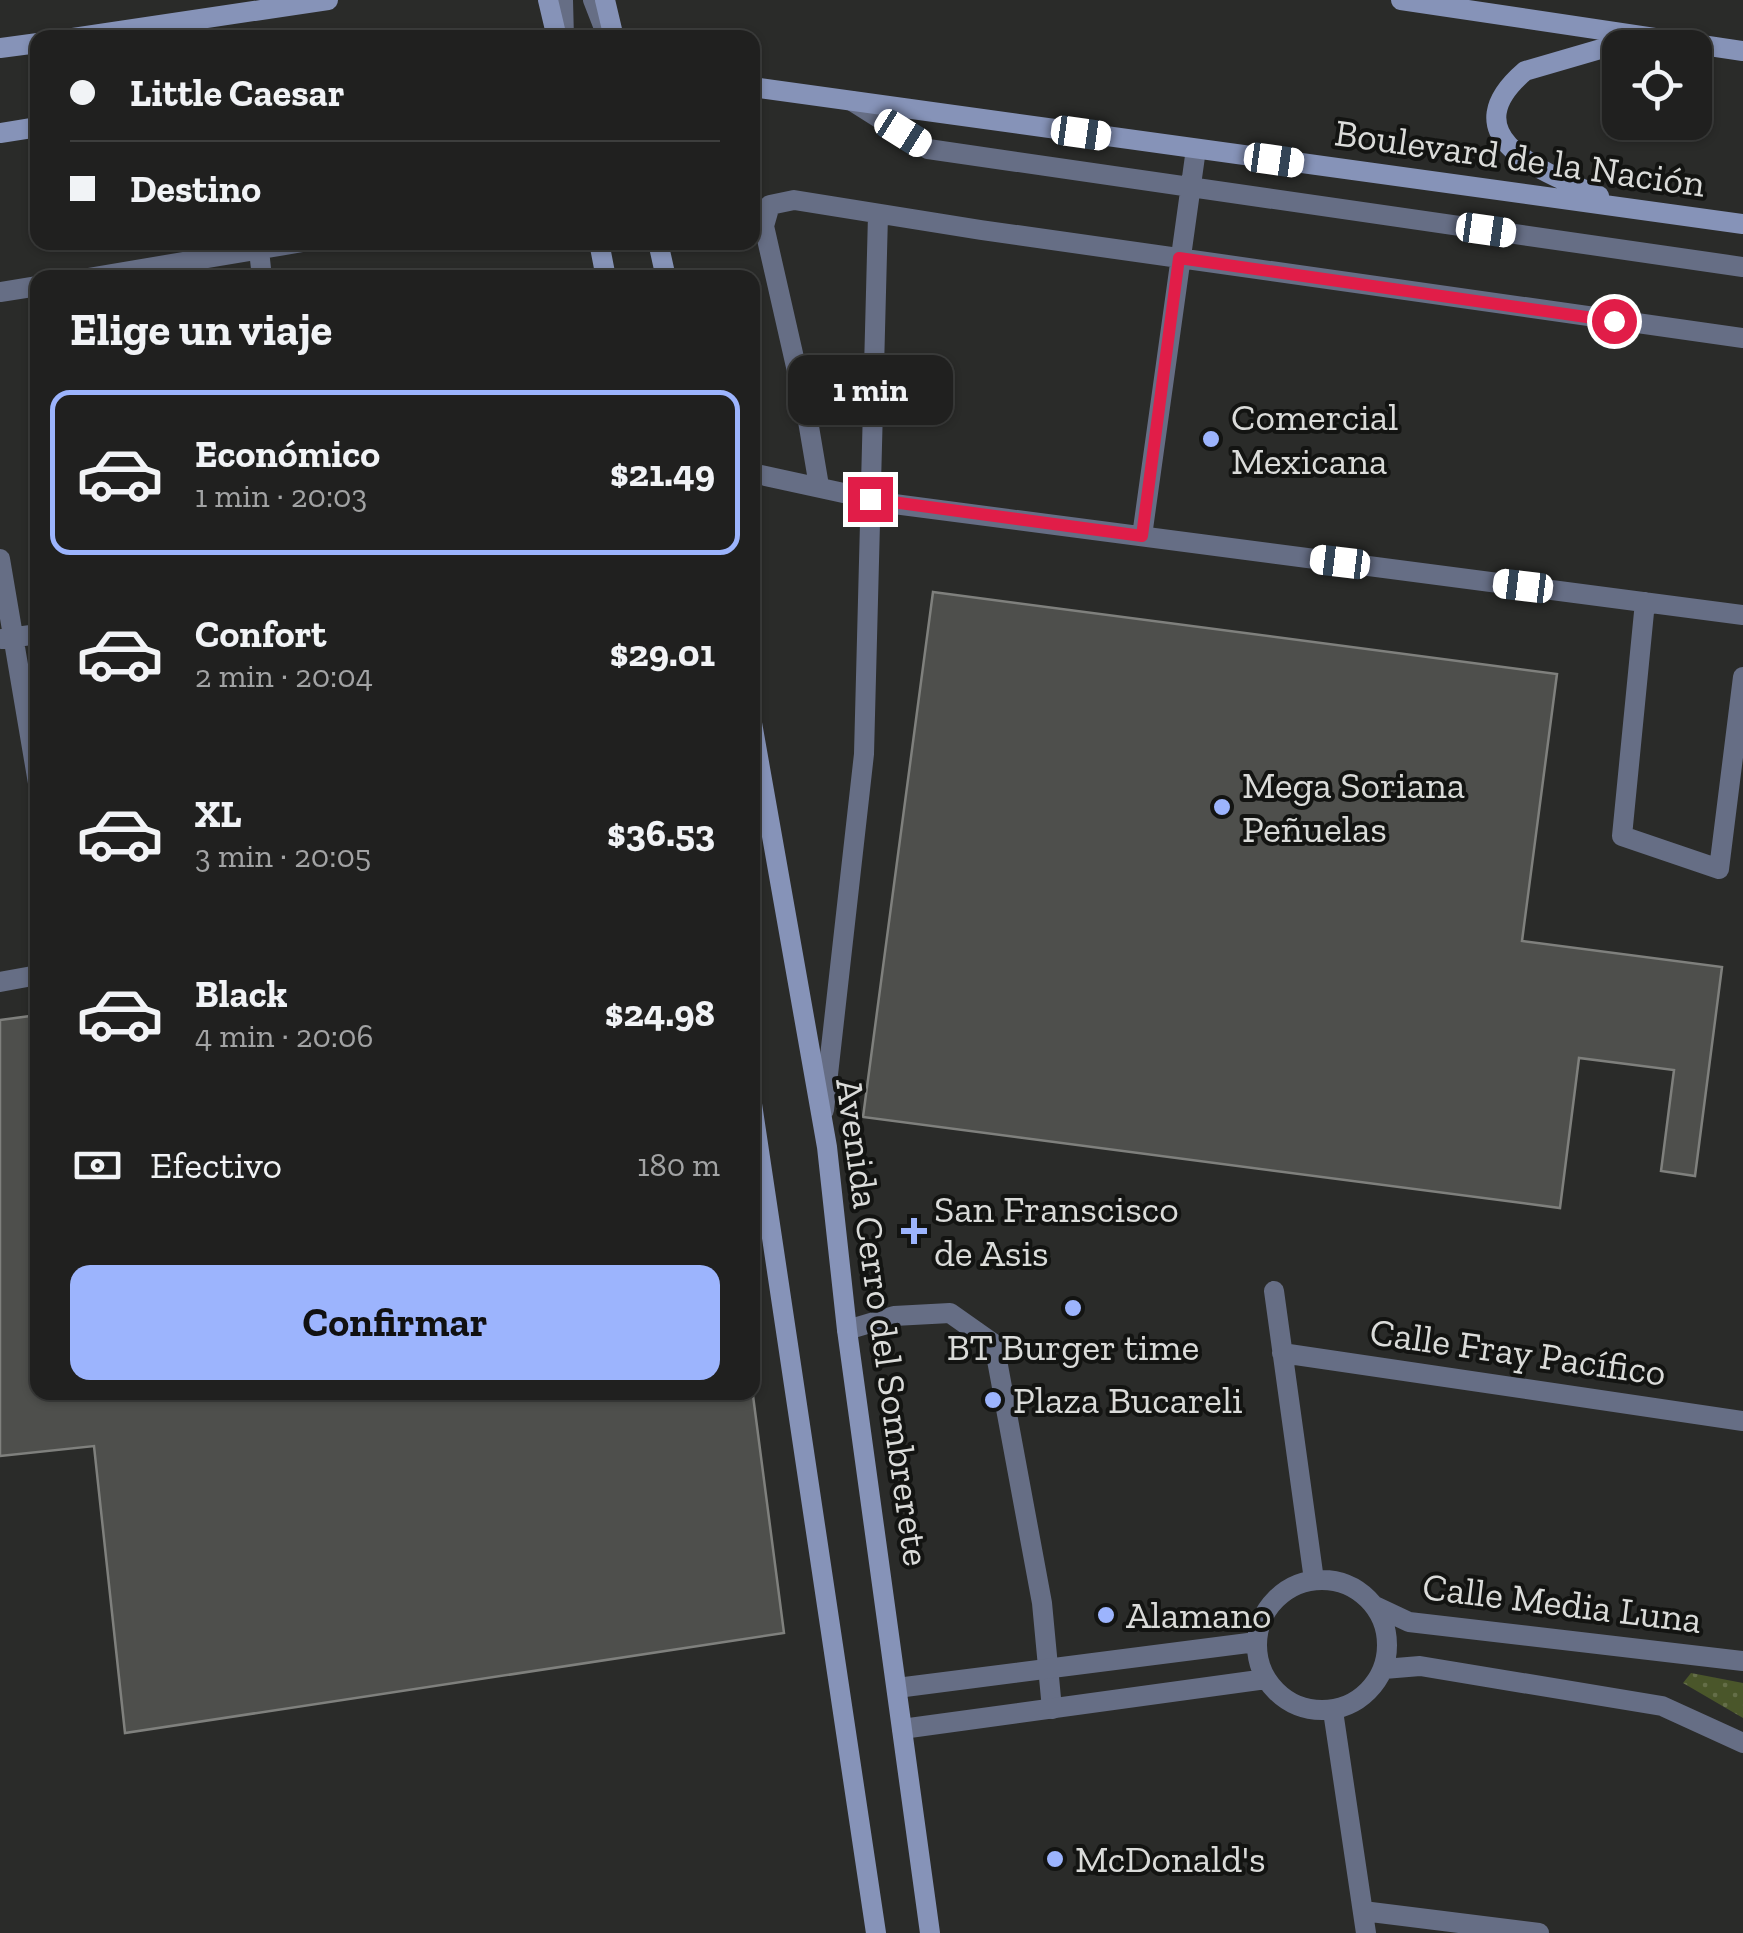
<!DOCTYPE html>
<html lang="es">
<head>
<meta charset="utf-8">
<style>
  :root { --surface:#20201f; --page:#2d2d2c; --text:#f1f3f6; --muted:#a2a3a4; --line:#3d3e3d; --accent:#9cb4fd }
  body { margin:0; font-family:"Zilla Slab",serif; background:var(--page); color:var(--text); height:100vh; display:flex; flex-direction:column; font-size:38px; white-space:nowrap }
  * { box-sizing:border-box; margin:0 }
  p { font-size:32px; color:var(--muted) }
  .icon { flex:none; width:55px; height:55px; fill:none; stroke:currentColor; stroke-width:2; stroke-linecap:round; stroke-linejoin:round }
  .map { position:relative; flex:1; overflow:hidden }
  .details { position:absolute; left:30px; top:270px; width:730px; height:1130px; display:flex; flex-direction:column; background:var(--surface); border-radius:20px; box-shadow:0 2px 8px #0004,0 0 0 2px var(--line) }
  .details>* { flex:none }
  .banner { position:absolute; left:30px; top:30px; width:730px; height:220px; border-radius:20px; box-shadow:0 2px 8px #0004,0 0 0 2px var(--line); display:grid; align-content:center; height:220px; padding:0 40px; background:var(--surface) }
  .fabs { position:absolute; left:1602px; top:30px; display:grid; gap:20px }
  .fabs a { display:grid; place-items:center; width:110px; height:110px; border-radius:20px; background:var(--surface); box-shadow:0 2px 8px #0004,0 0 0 2px var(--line); font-size:50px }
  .end { position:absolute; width:45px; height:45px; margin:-22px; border:12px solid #e11d48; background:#fff; box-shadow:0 0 0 5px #fff }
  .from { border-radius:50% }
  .bubble { position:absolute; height:70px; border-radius:20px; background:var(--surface); box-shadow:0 2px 8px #0004,0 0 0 2px var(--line); font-size:32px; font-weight:800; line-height:70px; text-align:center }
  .car { position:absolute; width:30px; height:60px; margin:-30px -15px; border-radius:12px; box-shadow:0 0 8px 2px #0007; background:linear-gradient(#fff 24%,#345 0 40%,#fff 0 76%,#345 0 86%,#fff 0) }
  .banner b { display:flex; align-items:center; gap:35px; height:95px; font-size:38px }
  .banner b+b { border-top:2px solid var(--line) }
  .banner i { width:25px; height:25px; background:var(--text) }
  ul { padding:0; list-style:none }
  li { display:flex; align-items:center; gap:30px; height:165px; margin:0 20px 15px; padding:0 20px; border:5px solid transparent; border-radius:20px }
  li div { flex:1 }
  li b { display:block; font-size:38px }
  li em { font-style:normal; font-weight:800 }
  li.active { border-color:var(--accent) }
  li>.icon { width:90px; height:90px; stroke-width:1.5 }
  h2 { padding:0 40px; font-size:45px; line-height:120px }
  .pay { display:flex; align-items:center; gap:25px; height:110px; padding:0 40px; font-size:38px }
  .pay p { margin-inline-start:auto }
  .primary-button { display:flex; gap:20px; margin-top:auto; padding:20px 40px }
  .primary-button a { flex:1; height:115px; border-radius:20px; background:var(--accent); color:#111; font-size:40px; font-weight:800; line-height:115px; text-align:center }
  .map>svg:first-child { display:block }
  .park { fill:url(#park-dots) }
  .building { fill:#4e4f4c; stroke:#7f807d; stroke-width:2.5 }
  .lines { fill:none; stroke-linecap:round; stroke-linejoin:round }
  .service { stroke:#666e85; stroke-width:20 }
  .minor { stroke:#666e85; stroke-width:20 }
  .secondary { stroke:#8693b8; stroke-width:20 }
  .route { stroke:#e11d48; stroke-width:12 }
  .poi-dot { fill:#9cb4fd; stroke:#131412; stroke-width:4 }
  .labels { text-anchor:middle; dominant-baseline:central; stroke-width:8; stroke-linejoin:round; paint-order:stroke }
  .street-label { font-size:38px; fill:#dadbd9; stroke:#131412 }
  .poi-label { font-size:38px; fill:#dadbd9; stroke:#131412; text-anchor:start }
</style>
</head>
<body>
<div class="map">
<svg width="1743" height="1933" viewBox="0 0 1743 1933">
  <defs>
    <pattern id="park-dots" width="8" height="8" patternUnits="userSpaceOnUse" patternTransform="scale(2.5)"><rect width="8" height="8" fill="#4a562a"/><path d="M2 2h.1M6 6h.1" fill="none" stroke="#646e48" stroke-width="1.8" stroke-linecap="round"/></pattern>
  </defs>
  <rect width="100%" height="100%" fill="#2a2b29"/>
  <path class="park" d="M1691 1673 1743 1683V1718L1683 1683Z"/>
  <path class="building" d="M933 592 1557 674 1522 941 1722 967 1695 1176 1661 1171 1674 1070 1579 1058 1560 1208 863 1117Z
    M38 1015V1392H752V1388L784 1633 125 1733 94 1446 0 1456V1020Z"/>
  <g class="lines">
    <path class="service" d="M563 0 564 38
      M593 0 607 36
      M852 101 928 149 1743 267
      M259 250 262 278
      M88 278 303 242
      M0 292 38 286
      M752 473 894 504 1743 615
      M819 486 807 415 764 226 770 205 794 200 981 230 1743 338
      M1142 536 1196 149
      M0 559 38 783
      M1645 602 1622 836 1719 869 1743 677
      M2 639 38 634
      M0 982 38 975
      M824 1110 864 754 878 215
      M847 1330 894 1316 950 1313 994 1344 1042 1603 1052 1709"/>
    <path class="minor" d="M1274 1291 1314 1580
      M1282 1353 1743 1421
      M1257 1645a65 65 0 1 1 130 0a65 65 0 1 1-130 0Z
      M1375 1606 1409 1622 1743 1661
      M1384 1669 1420 1666 1662 1706 1743 1743
      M897 1688 1256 1642
      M1333 1711 1366 1933
      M902 1729 1266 1679
      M1363 1911 1539 1933"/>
    <path class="secondary" d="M548 0 557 38
      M605 0 614 38
      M1401 0 1743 51
      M73 38 328 0
      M0 48 38 43
      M752 87 1743 224
      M0 133 38 127
      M1599 196C1547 173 1447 138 1525 71L1635 39
      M599 242 606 278
      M658 242 666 278
      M752 723 827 1147 847 1330 930 1933
      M752 1104 876 1933"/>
  </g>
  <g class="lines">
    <path class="route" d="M870 499 1142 536 1179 258 1614 321"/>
  </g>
  <g class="poi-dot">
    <circle cx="1211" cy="439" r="10"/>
    <circle cx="1222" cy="807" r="10"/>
    <path d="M909 1216h10v10h10v10h-10v10h-10v-10h-10v-10h10z"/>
    <circle cx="1073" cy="1308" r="10"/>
    <circle cx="993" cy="1400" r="10"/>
    <circle cx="1106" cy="1615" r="10"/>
    <circle cx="1055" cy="1859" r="10"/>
  </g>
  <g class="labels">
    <g class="street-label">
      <text transform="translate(1520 158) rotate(8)">Boulevard de la Nación</text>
      <text transform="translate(883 1322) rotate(82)">Avenida Cerro del Sombrerete</text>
      <text transform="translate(1518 1352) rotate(8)">Calle Fray Pacífico</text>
      <text transform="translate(1562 1603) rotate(7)">Calle Media Luna</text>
    </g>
    <g class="poi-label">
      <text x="1231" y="417">Comercial<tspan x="1231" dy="44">Mexicana</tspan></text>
      <text x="1242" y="785">Mega Soriana<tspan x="1242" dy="44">Peñuelas</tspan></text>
      <text x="934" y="1209">San Franscisco<tspan x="934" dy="44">de Asis</tspan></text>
      <text x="1073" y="1347" text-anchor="middle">BT Burger time</text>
      <text x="1013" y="1400">Plaza Bucareli</text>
      <text x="1126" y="1615">Alamano</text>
      <text x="1075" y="1859">McDonald's</text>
    </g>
  </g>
</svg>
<div class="fabs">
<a><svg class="icon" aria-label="locate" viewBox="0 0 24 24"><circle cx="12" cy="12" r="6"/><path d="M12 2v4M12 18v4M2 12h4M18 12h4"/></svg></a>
</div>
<i class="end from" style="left:1614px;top:321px"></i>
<i class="end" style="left:870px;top:499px"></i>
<div class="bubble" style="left:788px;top:355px;width:165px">1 min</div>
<i class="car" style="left:903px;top:133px;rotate:122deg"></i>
<i class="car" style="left:1081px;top:133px;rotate:98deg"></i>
<i class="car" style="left:1274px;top:160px;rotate:98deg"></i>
<i class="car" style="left:1486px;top:230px;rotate:98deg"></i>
<i class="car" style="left:1340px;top:562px;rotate:277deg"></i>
<i class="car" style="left:1523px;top:586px;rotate:277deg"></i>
<div class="banner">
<b><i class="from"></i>Little Caesar</b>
<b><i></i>Destino</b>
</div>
<section class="details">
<h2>Elige un viaje</h2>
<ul>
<li class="active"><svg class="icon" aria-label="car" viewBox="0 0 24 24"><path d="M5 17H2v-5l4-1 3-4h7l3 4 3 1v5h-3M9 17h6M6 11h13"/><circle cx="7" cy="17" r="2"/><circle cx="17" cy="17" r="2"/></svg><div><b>Económico</b><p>1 min · 20:03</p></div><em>$21.49</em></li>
<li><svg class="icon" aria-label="car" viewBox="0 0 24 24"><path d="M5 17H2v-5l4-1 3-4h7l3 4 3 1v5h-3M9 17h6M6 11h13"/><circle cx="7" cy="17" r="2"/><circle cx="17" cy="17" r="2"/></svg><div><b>Confort</b><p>2 min · 20:04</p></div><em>$29.01</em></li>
<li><svg class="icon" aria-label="car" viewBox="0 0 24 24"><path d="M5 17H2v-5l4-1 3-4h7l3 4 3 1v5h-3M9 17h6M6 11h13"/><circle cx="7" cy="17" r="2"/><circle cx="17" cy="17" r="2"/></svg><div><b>XL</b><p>3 min · 20:05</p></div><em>$36.53</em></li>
<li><svg class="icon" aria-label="car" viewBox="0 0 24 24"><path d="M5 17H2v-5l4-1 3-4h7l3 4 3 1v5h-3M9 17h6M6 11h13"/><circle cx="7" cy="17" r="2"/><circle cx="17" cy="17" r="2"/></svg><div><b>Black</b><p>4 min · 20:06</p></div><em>$24.98</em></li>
</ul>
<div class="pay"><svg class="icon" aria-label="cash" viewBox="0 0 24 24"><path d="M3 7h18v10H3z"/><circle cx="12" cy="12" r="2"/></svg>Efectivo<p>180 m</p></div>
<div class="primary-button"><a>Confirmar</a></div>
</section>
</div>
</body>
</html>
